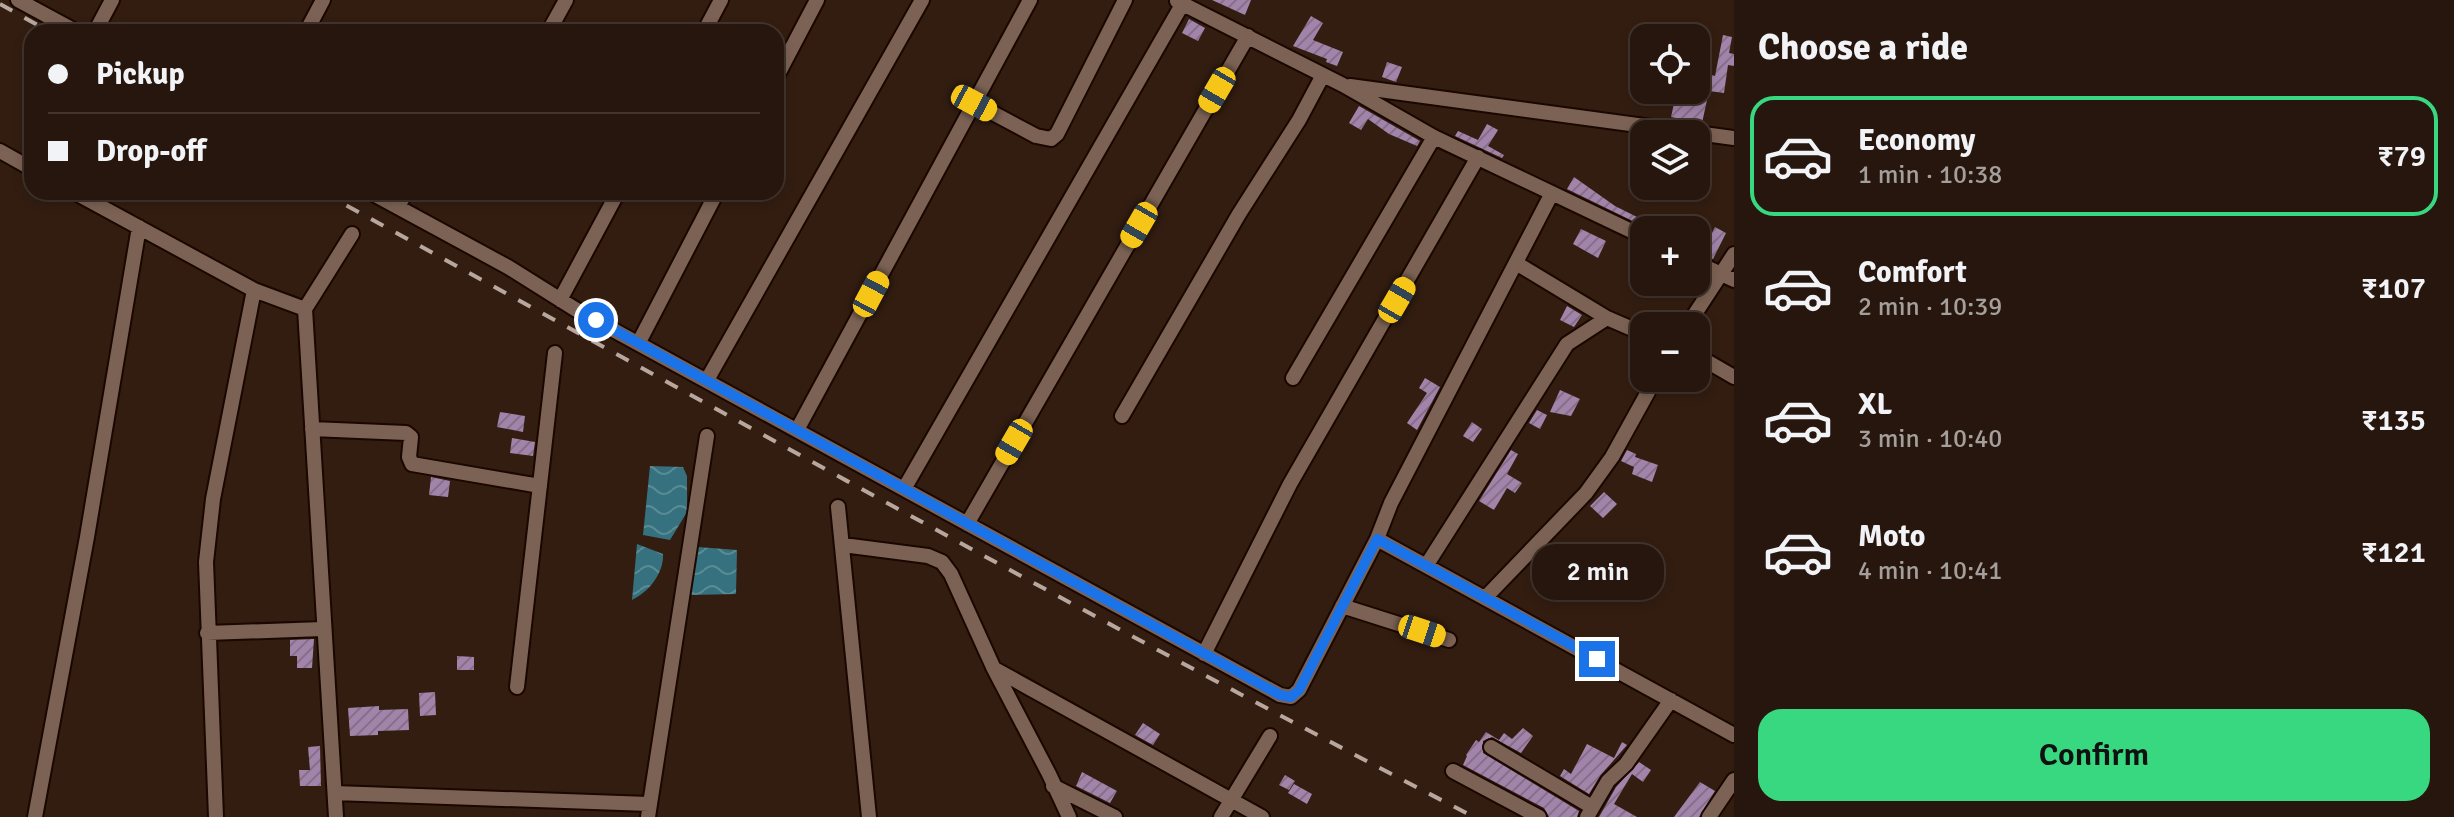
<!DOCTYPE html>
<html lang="en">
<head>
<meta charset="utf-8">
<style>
  :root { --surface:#26160d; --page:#32231b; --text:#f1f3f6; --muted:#a49f9d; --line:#42352e; --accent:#38d880 }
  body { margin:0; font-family:Signika,sans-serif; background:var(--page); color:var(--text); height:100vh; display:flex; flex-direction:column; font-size:30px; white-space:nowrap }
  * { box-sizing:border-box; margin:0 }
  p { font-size:26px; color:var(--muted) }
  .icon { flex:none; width:44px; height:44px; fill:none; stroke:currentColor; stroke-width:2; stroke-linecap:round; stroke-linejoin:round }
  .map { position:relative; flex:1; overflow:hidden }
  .side { display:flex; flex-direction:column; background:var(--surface); width:720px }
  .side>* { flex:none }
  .top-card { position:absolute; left:24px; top:24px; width:760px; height:176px; border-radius:24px; box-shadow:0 4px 12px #0003,0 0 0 2px var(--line); display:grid; align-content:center; height:176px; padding:0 24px; background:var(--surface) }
  .controls { position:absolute; left:1630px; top:24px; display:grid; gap:16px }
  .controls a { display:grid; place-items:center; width:80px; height:80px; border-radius:16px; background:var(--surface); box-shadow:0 4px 12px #0003,0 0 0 2px var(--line); font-size:40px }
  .end { position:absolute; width:36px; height:36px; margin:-18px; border:10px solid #1a73e8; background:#fff; box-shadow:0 0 0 4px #fff }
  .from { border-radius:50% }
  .bubble { position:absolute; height:56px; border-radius:24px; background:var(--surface); box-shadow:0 4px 12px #0003,0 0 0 2px var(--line); font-size:26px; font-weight:600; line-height:56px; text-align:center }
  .car { position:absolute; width:24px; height:48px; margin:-24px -12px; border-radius:10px; box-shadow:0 0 6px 2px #0007; background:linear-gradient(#f5c518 24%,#345 0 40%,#f5c518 0 76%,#345 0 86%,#f5c518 0) }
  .top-card b { display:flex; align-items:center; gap:28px; height:76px; font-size:30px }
  .top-card b+b { border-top:2px solid var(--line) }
  .top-card i { width:20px; height:20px; background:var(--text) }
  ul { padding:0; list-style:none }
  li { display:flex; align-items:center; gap:24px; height:120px; margin:0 16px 12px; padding:0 8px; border:4px solid transparent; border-radius:24px }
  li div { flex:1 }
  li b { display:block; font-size:30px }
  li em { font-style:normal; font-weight:600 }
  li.on { border-color:var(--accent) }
  li>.icon { width:72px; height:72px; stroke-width:1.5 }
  h2 { padding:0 24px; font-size:36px; line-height:96px }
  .cta { display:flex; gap:16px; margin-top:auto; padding:16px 24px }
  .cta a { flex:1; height:92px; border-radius:24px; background:var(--accent); color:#111; font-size:32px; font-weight:600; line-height:92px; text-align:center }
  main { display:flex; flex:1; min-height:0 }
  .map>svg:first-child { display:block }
  .water { fill:url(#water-waves) }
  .building { fill:url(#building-hatch) }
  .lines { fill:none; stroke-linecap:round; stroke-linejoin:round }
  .minor-casing { stroke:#1a0700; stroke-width:18 }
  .minor { stroke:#7c6254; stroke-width:14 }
  .rail { stroke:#b8a79f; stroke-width:4; stroke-dasharray:14 14; stroke-linecap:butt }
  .route { stroke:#1a73e8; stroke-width:10 }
</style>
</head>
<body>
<main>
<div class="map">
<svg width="1734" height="817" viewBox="0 0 1734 817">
  <defs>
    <pattern id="water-waves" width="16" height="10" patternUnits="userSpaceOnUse" patternTransform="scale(2)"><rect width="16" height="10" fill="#35717e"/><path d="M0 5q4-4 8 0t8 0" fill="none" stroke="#5b8b94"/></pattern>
    <pattern id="building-hatch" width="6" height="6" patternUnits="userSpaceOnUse" patternTransform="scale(2)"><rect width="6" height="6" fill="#a284aa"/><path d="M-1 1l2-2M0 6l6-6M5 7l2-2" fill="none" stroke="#866f89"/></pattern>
  </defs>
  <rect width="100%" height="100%" fill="#331d11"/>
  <path class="water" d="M650 466 683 467 687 476V512L670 540 643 535Z
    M637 544 663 554C664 573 649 592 632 600Z
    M698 547 737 550 736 594 691 595Z"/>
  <path class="building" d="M1212 0H1251L1245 15Z
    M1311 16 1323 23 1313 40 1343 52 1337 66 1326 62 1327 59 1293 46Z
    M1189 19 1205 28 1198 41 1182 33Z
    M1723 35 1732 37 1729 53 1734 54V66L1728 65 1724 93 1709 91 1702 123 1671 117 1677 90H1698L1700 76 1711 78 1712 75 1715 76Z
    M1387 62 1402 67 1396 82 1382 77Z
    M1359 106 1420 141 1417 146 1389 134 1368 119 1361 130 1349 123Z
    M1487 124 1498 130 1488 146 1504 155 1502 158 1455 136 1458 131 1478 140Z
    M1574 177 1615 206 1645 221 1647 217 1670 230H1651L1567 189Z
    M1715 227 1726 233 1713 259 1701 254Z
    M1581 229 1606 241 1598 258 1573 244Z
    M1639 282H1671L1663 296Z
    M1567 306 1582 315 1574 327 1560 320Z
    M1425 378 1440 387 1417 430 1407 423 1427 393 1419 388Z
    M1560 390 1580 399 1571 416 1550 412Z
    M1537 410 1547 415 1540 429 1529 423Z
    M500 412 525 416 523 432 497 427Z
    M1472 422 1482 429 1473 442 1463 436Z
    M512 438 535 442 533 456 510 453Z
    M1511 450 1518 454 1507 474 1522 483 1515 493 1507 488 1494 510 1479 501Z
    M1627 450 1636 454 1635 457 1658 465 1652 482 1632 474 1634 467 1621 461Z
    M431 477 450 481 448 497 429 495Z
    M1604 492 1617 504 1603 518 1590 506Z
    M314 639 312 668H297V656H290V640Z
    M457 656 474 657V670H457Z
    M435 692 436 715 420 716 419 693Z
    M379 706V710L408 709 409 730 378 731V735L350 736 348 708Z
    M1143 723 1160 734 1153 745 1135 735Z
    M1523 728 1533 736 1521 753 1492 737 1483 741V753L1579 811 1577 817H1549L1544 808 1463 765 1467 756 1466 755 1476 740 1479 742 1486 732 1499 740 1504 733 1512 739Z
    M1622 742 1627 745 1600 776 1589 794 1560 776 1564 769 1571 774 1587 744 1614 758Z
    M320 746 321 786H300L299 770H310L308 747Z
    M1639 762 1651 770 1643 782 1632 774 1614 804 1637 817H1599L1616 787Z
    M1082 772 1117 791 1110 803 1076 786Z
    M1285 775 1295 781 1289 790 1279 785Z
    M1700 782 1715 791 1699 817H1674Z
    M1294 784 1312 794 1307 804 1288 793Z"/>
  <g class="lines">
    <g class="minor-casing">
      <path id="minor" d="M18 0 77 32
        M1177 1 1343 85 1434 137 1644 237
        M550 29 566 0
        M95 32 112 0
        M306 32 323 0
        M704 32 721 0
        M776 78 817 0
        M1350 86 1734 138
        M974 103 1036 136 1051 139 1057 134 1125 0
        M0 151 32 169
        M74 192 254 290 305 309
        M370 192 508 267 575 309 1280 695 1291 697 1299 690 1377 539 1734 735
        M398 207 406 192
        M1734 254 1721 274 1734 280
        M1516 263 1607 318 1644 334
        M560 300 618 192
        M1687 326 1721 274 1696 262
        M639 342 717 192
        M1696 355 1734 377
        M1293 378 1434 137
        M707 380 922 0
        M1122 416 1239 214 1299 120 1323 75
        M312 429 406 433 411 437 409 457 412 464 540 486
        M797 430 1030 0
        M904 489 1183 3
        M838 507 869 817
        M967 524 1248 36
        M1377 539 1391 503 1552 193
        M843 545 928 556 942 562 951 574 994 669 1049 774 1069 817
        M1426 566 1567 344 1607 318
        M1485 598 1586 493 1612 457 1648 392 1646 378
        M1342 606 1449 640
        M207 633 323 629
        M1204 654 1290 484 1478 157
        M995 669 1262 817
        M517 687 555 353
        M1491 747 1592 807
        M1453 771 1539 817
        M1053 786 1115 817
        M335 793 649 804
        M35 817 87 537 139 227
        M216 817 206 562 213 499 254 290
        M336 817 305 309 352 234
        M648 817 707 436
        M1221 817 1270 736
        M1587 817 1608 781 1626 764 1671 700
        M1709 817 1734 780"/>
    </g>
    <use href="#minor" class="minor"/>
    <path class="rail" d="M0 4 50 32
      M322 192C705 402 1086 616 1474 817"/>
  </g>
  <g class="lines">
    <path class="route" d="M596 320 1280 695 1291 697 1299 690 1377 539 1597 659"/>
  </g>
</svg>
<div class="controls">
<a><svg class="icon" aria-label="locate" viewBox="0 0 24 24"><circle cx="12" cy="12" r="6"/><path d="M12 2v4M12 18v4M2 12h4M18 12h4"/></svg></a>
<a><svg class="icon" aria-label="layers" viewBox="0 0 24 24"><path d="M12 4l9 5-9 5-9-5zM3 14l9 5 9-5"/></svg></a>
<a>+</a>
<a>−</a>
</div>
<i class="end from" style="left:596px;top:320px"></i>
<i class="end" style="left:1597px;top:659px"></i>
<div class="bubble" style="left:1532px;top:544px;width:132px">2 min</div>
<i class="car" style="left:1217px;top:90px;rotate:210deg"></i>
<i class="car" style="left:974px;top:103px;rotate:118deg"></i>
<i class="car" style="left:1139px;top:225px;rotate:210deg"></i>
<i class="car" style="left:871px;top:294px;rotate:28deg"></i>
<i class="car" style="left:1397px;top:300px;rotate:30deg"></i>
<i class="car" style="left:1014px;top:442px;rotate:210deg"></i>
<i class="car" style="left:1422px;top:631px;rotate:108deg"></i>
<div class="top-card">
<b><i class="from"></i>Pickup</b>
<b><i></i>Drop-off</b>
</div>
</div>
<section class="side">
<h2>Choose a ride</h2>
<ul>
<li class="on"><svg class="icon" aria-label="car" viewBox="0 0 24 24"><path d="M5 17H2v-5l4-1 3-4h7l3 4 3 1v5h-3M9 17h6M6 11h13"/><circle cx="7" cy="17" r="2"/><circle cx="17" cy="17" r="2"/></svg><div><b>Economy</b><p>1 min · 10:38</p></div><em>₹79</em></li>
<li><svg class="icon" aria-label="car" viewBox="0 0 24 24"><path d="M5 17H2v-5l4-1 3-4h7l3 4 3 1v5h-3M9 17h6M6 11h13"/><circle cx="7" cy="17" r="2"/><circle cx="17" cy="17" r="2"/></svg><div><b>Comfort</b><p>2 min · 10:39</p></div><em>₹107</em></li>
<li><svg class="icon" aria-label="car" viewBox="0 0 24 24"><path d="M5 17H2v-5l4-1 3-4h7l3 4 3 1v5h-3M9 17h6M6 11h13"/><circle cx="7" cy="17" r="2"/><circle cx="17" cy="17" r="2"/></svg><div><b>XL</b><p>3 min · 10:40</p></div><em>₹135</em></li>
<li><svg class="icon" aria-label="car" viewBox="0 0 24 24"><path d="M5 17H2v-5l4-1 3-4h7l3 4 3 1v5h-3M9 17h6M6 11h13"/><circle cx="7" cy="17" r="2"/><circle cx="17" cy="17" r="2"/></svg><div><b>Moto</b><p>4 min · 10:41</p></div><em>₹121</em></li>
</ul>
<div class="cta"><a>Confirm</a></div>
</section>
</main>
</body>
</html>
